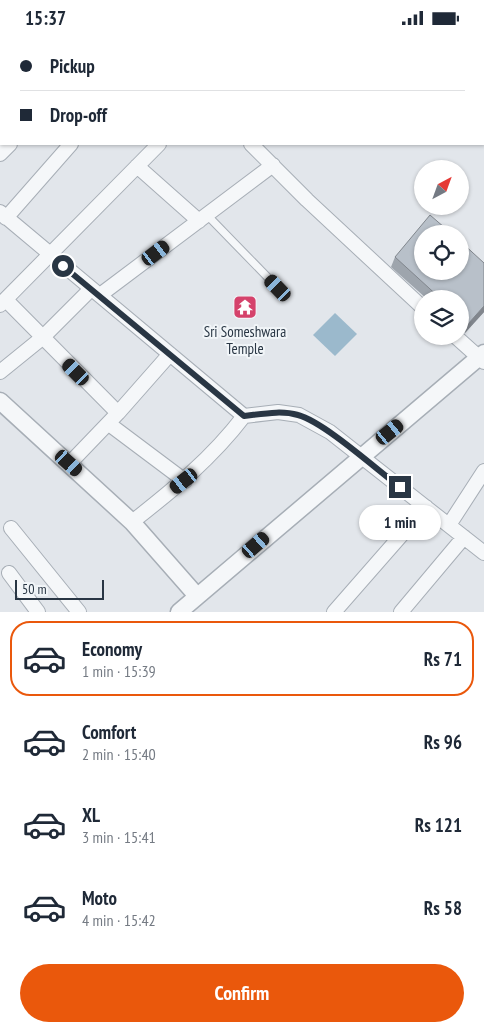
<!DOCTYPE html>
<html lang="en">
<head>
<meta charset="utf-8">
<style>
  :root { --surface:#fff; --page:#f6f6f7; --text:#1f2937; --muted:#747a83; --line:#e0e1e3; --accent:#ea580c }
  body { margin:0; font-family:"PT Sans Narrow",sans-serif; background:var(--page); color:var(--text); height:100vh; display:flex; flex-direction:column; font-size:19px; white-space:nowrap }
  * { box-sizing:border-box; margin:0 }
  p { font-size:16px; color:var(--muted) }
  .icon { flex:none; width:28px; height:28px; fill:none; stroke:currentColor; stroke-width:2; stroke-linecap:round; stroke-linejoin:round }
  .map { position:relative; height:577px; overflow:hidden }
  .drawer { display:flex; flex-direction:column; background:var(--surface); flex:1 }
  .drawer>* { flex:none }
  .banner { position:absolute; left:0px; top:0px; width:485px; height:110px; box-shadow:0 1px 4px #0004; display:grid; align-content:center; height:110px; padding:0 20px; background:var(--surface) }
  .needle { width:32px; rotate:41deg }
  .buttons { position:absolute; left:414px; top:125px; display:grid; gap:10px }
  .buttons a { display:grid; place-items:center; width:55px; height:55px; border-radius:50%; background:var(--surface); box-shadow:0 1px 4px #0004; font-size:25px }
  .scale { position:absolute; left:15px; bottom:12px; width:89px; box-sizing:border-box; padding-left:5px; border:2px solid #293644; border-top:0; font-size:14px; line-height:18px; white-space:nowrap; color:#293644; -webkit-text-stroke:4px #f1f5f8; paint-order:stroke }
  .end { position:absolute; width:22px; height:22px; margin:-11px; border:6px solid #293644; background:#fff; box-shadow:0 0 0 2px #fff }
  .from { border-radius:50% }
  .bubble { position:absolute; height:35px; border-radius:18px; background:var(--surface); box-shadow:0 1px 4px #0004; font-size:16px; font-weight:700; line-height:35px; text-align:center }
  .car { position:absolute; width:15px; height:30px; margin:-15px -8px; border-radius:6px; box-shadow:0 0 4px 1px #0007; background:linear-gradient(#222 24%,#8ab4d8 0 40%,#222 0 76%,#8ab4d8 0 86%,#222 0) }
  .banner b { display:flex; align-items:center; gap:18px; height:48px; font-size:19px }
  .banner b+b { border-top:1px solid var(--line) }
  .banner i { width:12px; height:12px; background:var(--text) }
  ul { padding:9px 0 0; list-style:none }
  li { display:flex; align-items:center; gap:15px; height:75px; margin:0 10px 8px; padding:0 10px; border:2px solid transparent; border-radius:20px }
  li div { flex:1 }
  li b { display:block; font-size:19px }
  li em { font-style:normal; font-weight:700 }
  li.selected { border-color:var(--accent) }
  li>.icon { width:45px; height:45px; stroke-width:1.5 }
  .action { display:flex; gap:10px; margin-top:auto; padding:10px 20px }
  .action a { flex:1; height:58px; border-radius:30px; background:var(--accent); color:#fff; font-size:20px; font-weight:700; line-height:58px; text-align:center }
  .status { display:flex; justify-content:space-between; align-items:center; height:35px; padding:0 25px; background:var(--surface); direction:ltr }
  .status svg { height:14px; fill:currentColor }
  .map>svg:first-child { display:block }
  .water { fill:#9bb9cc }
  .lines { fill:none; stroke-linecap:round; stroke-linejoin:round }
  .service-casing { stroke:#a7aeb6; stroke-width:9 }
  .minor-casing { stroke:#a7aeb6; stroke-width:16 }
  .tertiary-casing { stroke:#a7aeb6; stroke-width:19 }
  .service { stroke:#f5f7f9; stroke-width:7 }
  .minor { stroke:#f5f7f9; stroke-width:14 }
  .tertiary { stroke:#f5f7f9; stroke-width:16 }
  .wall { fill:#9ea5ad }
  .shaded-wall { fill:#81868d }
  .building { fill:#b8c0c9; stroke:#81868d }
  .route { stroke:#293644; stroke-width:6 }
  .labels { text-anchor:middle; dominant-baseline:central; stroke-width:4; stroke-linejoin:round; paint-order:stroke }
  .poi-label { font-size:15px; fill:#293644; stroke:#f1f5f8 }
</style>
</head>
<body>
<div class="status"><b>15:37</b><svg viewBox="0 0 49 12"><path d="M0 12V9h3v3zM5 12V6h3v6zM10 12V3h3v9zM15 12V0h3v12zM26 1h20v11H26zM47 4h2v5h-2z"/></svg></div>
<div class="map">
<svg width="484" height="577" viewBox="0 0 484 577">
  <rect width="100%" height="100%" fill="#e2e6eb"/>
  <path class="water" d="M335 278 357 299 335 321 313 300Z"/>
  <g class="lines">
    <g class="service-casing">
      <path id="service" d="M318 0 319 1
        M207 180 278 253"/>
    </g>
    <g class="minor-casing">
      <path id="minor" d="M147 0 148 1
        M251 109 307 165 422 272
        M0 119 10 109
        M137 131 199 186
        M0 177 244 381C212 423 173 455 132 487
        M6 183 71 109
        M100 260 273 130
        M6 265 118 378
        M0 270 159 109
        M455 301 484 327
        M0 337 42 303 91 254
        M244 381 278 377 299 380 330 397 484 518
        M109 389 185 446
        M69 429 118 378 170 319
        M449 490 484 436
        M11 493 79 577
        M9 538 38 577
        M334 577 426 472
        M401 577 464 502"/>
    </g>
    <g class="tertiary-casing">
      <path id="tertiary" d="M0 366 132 487 197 561
        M179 577 484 318"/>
    </g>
    <use href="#service" class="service"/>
    <use href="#minor" class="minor"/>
    <use href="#tertiary" class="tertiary"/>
  </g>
  <path class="wall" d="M395 222 484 228V277L465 298 460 294V264H427L391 232Z"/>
  <path class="shaded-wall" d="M484 271V277L465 298 468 289Z"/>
  <path class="building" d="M430 180 452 199H422V236H460V206L484 228V271L468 289 460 281V264H441L395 222Z"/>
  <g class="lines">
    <path class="route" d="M63 231 244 381C262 379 281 375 298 380 324 387 376 434 400 452"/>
  </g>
  <defs>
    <g id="temple-square" transform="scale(1.25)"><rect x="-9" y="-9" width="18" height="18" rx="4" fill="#d5426b" stroke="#f1f5f8"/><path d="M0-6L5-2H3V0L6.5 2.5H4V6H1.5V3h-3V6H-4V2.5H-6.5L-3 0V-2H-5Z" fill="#fff"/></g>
  </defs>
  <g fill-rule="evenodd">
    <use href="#temple-square" x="245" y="272"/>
  </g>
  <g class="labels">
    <g class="poi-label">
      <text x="245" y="296">Sri Someshwara<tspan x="245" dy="17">Temple</tspan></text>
    </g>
  </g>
</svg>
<div class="buttons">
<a><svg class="needle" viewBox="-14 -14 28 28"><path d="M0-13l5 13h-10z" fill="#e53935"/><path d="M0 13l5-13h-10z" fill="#747a83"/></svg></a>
<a><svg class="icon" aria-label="locate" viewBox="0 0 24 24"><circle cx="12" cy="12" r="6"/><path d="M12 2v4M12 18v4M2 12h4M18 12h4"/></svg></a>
<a><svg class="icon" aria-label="layers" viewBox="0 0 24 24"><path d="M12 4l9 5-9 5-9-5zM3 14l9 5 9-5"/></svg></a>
</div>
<div class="scale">50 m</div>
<i class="end from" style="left:63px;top:231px"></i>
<i class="end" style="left:400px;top:452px"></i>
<div class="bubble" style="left:359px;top:470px;width:82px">1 min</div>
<i class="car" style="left:156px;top:218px;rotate:53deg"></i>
<i class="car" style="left:278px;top:253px;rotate:316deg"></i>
<i class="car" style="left:76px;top:337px;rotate:315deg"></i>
<i class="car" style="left:390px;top:397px;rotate:51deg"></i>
<i class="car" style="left:69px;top:428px;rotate:132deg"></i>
<i class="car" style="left:184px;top:446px;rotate:232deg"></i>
<i class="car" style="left:256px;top:510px;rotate:49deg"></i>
<div class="banner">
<b><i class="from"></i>Pickup</b>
<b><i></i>Drop-off</b>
</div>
</div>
<section class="drawer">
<ul>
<li class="selected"><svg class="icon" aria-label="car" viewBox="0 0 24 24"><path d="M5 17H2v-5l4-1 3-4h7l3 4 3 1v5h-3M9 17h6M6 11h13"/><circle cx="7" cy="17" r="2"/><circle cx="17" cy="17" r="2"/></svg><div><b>Economy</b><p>1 min · 15:39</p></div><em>Rs 71</em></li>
<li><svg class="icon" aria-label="car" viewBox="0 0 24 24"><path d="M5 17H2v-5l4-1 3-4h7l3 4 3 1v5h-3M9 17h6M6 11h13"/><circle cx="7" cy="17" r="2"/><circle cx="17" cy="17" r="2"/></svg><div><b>Comfort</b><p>2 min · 15:40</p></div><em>Rs 96</em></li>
<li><svg class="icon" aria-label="car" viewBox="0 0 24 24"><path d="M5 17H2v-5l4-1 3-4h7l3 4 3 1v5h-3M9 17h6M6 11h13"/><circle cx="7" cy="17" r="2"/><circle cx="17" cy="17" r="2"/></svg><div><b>XL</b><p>3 min · 15:41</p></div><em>Rs 121</em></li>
<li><svg class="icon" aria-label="car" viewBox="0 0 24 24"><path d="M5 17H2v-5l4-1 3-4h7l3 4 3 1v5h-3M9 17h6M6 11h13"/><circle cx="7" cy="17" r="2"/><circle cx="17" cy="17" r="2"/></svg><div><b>Moto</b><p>4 min · 15:42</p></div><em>Rs 58</em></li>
</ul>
<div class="action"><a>Confirm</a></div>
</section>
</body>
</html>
